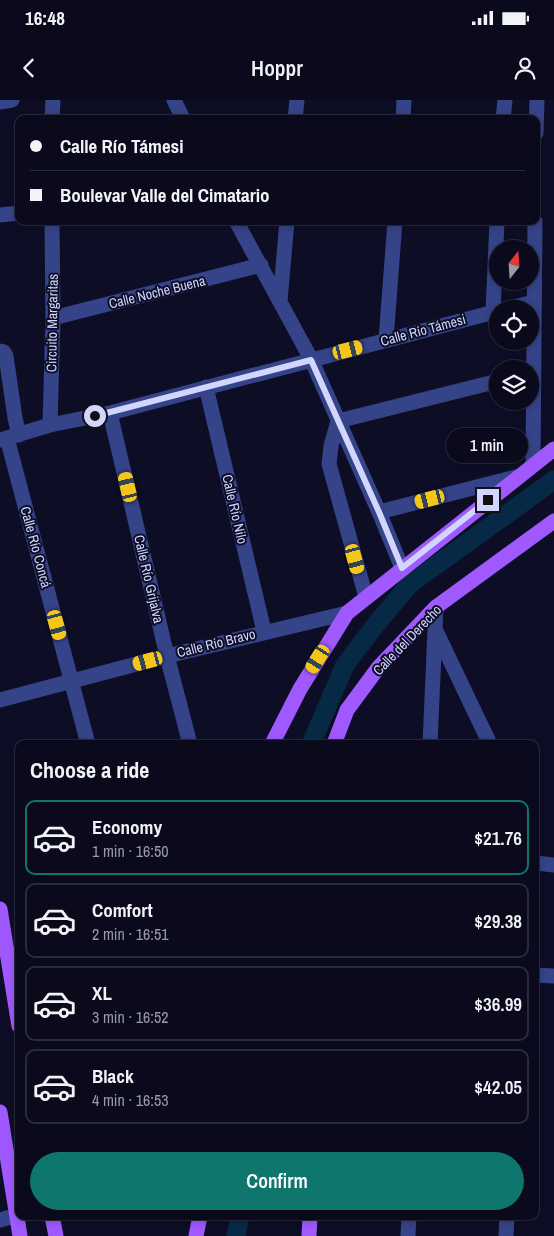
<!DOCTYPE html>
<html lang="en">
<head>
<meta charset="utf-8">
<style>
  :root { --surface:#0a0a1c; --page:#131325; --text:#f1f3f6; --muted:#999aa3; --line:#2a2b3b; --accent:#0f766e }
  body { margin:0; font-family:"Archivo Narrow",sans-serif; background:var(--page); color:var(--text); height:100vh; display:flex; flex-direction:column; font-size:19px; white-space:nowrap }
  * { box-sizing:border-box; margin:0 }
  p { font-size:16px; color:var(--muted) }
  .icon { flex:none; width:28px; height:28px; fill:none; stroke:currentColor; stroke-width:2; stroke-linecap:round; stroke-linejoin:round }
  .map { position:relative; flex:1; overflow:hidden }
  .side { position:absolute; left:15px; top:640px; width:524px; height:480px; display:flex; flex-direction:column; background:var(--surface); border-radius:10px; box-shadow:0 2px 8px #0003,0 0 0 1px var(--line) }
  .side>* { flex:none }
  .hud { position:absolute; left:15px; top:15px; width:525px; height:110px; border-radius:10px; box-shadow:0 2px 8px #0003,0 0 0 1px var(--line); display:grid; align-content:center; height:110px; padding:0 15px; background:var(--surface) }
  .needle { width:32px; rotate:17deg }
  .controls { position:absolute; left:489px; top:140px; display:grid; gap:10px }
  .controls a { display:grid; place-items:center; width:50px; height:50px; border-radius:50%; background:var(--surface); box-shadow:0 2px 8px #0003,0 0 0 1px var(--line); font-size:25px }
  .end { position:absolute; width:22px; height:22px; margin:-11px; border:6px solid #d2d6ff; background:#111; box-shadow:0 0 0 2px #111 }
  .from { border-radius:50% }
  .bubble { position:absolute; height:35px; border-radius:18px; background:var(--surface); box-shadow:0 2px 8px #0003,0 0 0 1px var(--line); font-size:16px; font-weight:600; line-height:35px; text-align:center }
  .car { position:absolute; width:15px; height:30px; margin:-15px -8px; border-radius:6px; box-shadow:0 0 4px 1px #0007; background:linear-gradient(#f5c518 24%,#345 0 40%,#f5c518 0 76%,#345 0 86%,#f5c518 0) }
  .hud b { display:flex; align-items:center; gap:18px; height:48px; font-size:19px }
  .hud b+b { border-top:1px solid var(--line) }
  .hud i { width:12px; height:12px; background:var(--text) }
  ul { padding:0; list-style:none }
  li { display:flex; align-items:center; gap:15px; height:75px; margin:0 10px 8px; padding:0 5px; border:2px solid var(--line); border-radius:10px }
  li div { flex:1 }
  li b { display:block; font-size:19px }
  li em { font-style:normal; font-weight:600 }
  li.selected { border-color:var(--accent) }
  li>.icon { width:45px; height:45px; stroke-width:1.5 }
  h2 { padding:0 15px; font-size:22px; line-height:60px }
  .cta { display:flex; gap:10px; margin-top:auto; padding:10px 15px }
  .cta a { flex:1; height:58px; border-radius:30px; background:var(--accent); color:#fff; font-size:20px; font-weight:600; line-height:58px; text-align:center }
  .status { display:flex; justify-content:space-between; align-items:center; height:35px; padding:0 25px; background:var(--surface); direction:ltr }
  .status svg { height:14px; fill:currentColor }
  header { display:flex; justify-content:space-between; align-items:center; height:65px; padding:0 15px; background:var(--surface); font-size:22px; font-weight:600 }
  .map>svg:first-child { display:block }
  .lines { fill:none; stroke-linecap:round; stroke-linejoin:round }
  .canal { stroke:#062a46; stroke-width:19 }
  .minor { stroke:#354388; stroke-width:15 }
  .major { stroke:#a059ff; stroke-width:15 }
  .route { stroke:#d2d6ff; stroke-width:6 }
  .labels { text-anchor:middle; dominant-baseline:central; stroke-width:4; stroke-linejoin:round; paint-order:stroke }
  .street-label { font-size:14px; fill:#d2d6ff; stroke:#0d0e26 }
</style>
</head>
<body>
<div class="status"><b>16:48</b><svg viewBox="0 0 49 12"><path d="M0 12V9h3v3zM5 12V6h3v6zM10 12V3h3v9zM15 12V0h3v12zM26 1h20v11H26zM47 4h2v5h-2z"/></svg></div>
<header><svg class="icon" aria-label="back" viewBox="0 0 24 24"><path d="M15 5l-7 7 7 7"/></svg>Hoppr<svg class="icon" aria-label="person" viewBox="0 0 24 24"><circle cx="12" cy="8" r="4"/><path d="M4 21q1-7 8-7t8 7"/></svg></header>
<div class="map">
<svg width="554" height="1136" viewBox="0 0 554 1136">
  <rect width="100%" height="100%" fill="#0d0e26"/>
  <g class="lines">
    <path class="canal" d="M311 644 345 565 377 523 410 484 554 380
      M236 1136 240 1116"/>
    <path class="minor" d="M174 0 183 19
      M0 2 12 0
      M52 19 53 0
      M295 19 297 0
      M403 19 404 0
      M503 19 505 0
      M536 33 537 0
      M0 115 19 113
      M236 121 311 259 379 412 402 468
      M280 201 287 121
      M506 209 534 202
      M493 212 497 121
      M53 218 261 165
      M386 240 395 121
      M0 251 4 252 6 256 15 318 19 335
      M206 287 264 531
      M110 313 167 556 190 644
      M50 325 53 218 52 121
      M7 338 88 644
      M0 340 50 325 110 313 498 211
      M533 365 535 121
      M379 412 516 377
      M366 497 329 364 331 346 338 321 498 281
      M436 531 490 644
      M0 600 167 556 347 513
      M430 644 436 507
      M535 763 554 765
      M535 875 554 876
      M0 1120 17 1115
      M408 1136 409 1116
      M506 1136 507 1116"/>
    <path class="major" d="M272 644 300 589 347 513 554 349
      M334 644 347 610 378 568 436 507 554 421
      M0 809 19 926
      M0 1012 20 1136
      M52 1116 56 1136
      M196 1136 200 1116
      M309 1136 310 1116"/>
  </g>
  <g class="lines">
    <path class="route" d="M95 316 311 260 379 412 402 468 488 400"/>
  </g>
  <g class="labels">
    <g class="street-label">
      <text transform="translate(157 192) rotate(-14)">Calle Noche Buena</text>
      <text transform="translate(52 223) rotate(-89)">Circuito Margaritas</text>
      <text transform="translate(423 230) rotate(-15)">Calle Río Támesi</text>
      <text transform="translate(235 409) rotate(77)">Calle Río Nilo</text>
      <text transform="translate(36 447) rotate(75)">Calle Río Concá</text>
      <text transform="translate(149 479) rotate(77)">Calle Río Grijalva</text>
      <text transform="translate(407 540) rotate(-46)">Calle del Derecho</text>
      <text transform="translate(216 543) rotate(-14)">Calle Río Bravo</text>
    </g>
  </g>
</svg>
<div class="controls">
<a><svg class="needle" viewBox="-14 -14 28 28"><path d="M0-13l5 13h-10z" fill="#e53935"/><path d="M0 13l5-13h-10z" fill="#999aa3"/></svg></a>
<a><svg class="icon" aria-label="locate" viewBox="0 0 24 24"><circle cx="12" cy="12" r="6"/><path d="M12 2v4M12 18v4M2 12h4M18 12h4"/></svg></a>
<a><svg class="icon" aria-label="layers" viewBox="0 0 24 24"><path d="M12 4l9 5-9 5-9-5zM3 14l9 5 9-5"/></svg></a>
</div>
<i class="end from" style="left:95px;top:316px"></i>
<i class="end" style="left:488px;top:400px"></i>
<div class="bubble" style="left:446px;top:328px;width:82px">1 min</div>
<i class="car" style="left:348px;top:250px;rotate:76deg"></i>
<i class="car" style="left:128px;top:387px;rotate:347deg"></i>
<i class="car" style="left:430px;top:399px;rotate:256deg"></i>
<i class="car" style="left:355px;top:459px;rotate:165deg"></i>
<i class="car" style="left:57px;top:525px;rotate:165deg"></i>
<i class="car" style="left:318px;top:559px;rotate:212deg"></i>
<i class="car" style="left:148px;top:561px;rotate:255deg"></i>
<div class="hud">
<b><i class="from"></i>Calle Río Támesi</b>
<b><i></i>Boulevar Valle del Cimatario</b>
</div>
<section class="side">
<h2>Choose a ride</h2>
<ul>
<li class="selected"><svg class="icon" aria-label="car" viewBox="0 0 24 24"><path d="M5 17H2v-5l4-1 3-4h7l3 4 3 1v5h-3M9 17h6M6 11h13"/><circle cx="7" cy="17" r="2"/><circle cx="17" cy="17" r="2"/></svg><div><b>Economy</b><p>1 min · 16:50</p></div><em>$21.76</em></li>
<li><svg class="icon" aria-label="car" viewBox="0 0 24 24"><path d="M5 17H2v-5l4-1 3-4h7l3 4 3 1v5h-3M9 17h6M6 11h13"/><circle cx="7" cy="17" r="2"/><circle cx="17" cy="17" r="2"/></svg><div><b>Comfort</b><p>2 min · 16:51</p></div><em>$29.38</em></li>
<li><svg class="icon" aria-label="car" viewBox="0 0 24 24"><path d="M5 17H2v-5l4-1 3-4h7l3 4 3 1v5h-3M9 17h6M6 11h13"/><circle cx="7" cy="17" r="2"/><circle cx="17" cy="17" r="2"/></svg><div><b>XL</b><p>3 min · 16:52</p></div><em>$36.99</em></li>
<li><svg class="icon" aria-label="car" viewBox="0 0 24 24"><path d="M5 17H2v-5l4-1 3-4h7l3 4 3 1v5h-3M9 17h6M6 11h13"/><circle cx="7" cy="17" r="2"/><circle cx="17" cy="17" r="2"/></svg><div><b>Black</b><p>4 min · 16:53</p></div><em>$42.05</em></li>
</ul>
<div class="cta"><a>Confirm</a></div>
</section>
</div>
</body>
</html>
